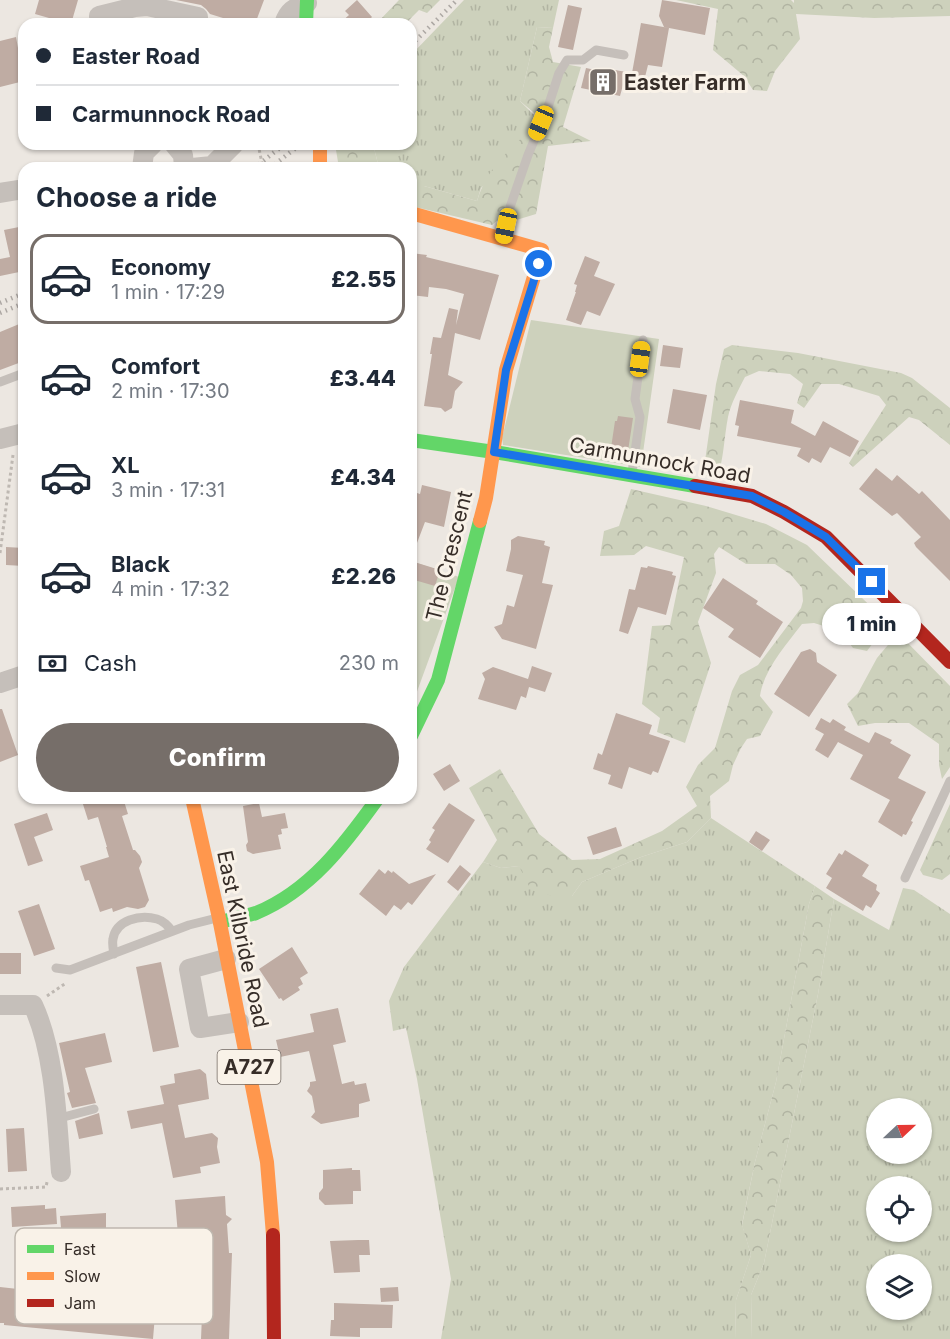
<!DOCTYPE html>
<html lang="en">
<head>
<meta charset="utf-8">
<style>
  :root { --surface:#fff; --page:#f6f6f7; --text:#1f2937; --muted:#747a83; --line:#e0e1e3; --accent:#766e69 }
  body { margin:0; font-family:Inter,sans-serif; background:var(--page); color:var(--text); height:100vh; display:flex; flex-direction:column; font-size:22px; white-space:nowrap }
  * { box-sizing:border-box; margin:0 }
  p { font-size:20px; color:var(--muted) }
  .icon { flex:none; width:33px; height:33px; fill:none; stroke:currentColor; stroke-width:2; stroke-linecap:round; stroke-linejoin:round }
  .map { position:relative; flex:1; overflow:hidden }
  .sheet { position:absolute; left:18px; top:162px; width:399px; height:642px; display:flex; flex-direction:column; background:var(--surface); border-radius:18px; box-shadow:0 2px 4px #0004 }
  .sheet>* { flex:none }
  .top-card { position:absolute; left:18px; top:18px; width:399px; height:132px; border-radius:18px; box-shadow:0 2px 4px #0004; display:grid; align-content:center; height:132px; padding:0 18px; background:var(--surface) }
  .needle { width:39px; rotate:68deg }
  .tools { position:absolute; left:866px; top:1098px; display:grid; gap:12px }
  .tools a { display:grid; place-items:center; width:66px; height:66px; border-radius:50%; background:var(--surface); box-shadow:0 2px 4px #0004; font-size:30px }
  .end { position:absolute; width:27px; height:27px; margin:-14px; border:8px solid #1a73e8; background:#fff; box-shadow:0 0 0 3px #fff }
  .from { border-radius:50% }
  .bubble { position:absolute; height:42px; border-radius:21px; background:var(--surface); box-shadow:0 2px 4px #0004; font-size:20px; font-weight:800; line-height:42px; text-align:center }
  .car { position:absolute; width:18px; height:36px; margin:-18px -9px; border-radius:8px; box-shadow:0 0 4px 2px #0007; background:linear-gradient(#f5c518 24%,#345 0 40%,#f5c518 0 76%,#345 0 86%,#f5c518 0) }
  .top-card b { display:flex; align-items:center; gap:21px; height:57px; font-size:22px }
  .top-card b+b { border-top:2px solid var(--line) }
  .top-card i { width:15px; height:15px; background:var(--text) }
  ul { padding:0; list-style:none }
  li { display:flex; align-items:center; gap:18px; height:90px; margin:0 12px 9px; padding:0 6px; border:3px solid transparent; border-radius:18px }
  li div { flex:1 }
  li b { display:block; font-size:22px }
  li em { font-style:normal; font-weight:800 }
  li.on { border-color:var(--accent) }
  li>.icon { width:54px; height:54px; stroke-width:1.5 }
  h2 { padding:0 18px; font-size:27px; line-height:72px }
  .pay { display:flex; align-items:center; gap:15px; height:66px; padding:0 18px; font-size:22px }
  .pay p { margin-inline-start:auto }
  .action { display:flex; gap:12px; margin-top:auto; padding:12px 18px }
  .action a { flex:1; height:69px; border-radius:36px; background:var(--accent); color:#fff; font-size:24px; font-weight:800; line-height:69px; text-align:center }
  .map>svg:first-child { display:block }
  .grass { fill:url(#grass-tufts); fill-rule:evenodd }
  .forest { fill:url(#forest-crowns) }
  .pitch { fill:#cdd1bc }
  .building { fill:#bfaca3 }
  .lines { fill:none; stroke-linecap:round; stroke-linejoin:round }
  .path { stroke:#beb8b2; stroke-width:3; stroke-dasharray:3 3; stroke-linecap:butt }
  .lane { stroke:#c5bfba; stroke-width:9 }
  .street { stroke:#c5bfba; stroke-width:20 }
  .fast { stroke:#63d668; stroke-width:14 }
  .slow { stroke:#ff974d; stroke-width:14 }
  .jam { stroke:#b3261e; stroke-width:14 }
  .rail { stroke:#ada8a4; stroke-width:4.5; stroke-dasharray:1.5 4.5; stroke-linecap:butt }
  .path-bridge { stroke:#beb8b2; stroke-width:3; stroke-dasharray:3 3; stroke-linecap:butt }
  .route { stroke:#1a73e8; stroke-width:8 }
  .labels { text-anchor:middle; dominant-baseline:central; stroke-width:6; stroke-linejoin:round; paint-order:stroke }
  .shield { fill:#f9f2e8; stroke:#706862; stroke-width:1.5 }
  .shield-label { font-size:20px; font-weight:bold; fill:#362d28 }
  .poi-label { font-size:21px; font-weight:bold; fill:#362d28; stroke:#f9f2e8; text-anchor:start }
  .street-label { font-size:21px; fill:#362d28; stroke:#f9f2e8 }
  .key { fill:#f9f2e8; stroke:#beb7ae; stroke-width:1.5 }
  .key-label { font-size:16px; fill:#362d28 }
</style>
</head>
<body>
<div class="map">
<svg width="950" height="1339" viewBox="0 0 950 1339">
  <defs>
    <pattern id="grass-tufts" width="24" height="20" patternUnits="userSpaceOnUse" patternTransform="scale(1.5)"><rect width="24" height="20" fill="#cdd1bc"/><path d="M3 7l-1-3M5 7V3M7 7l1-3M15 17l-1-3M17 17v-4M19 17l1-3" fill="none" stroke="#b1b4a2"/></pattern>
    <pattern id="forest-crowns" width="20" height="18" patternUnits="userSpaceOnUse" patternTransform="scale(1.5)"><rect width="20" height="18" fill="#cdd1bc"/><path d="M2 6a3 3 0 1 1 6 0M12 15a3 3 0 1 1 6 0" fill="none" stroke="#b1b4a2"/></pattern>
  </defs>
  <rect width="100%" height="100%" fill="#ece7e1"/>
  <path class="grass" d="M464 0H559L553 28 537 27 520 101 533 114 539 117 531 138 481 188 477 201 424 186H411V168H379L373 144H411V55Z
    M711 818 815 886 809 904 776 1082 755 1162 742 1224 751 1255 736 1300 735 1339H441L451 1279 417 1079 406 1028 393 1031 389 1001 404 967 483 862 501 868 519 866 572 896 582 882 641 857 687 842Z
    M903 888 914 890 950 914V1339H752L751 1295 764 1263 818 994 834 899 889 930ZM876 1108H921V1154H876ZM876 1186H921V1232H876ZM876 1264H921V1310H876Z"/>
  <path class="forest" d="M399 0H440L427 13 419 10 405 24H376Z
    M676 0H791L794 3V0H950V16L874 18 796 14 800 39 775 71 767 91 753 90 744 76 713 50 718 9Z
    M537 27 553 28 549 47 553 62 581 67 563 127 591 141 548 146 536 214 513 221 499 219 492 225 411 206V186H424L477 201C485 173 504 154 525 135L531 137 539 117 520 101Z
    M335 144H373L379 168H339Z
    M732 345 798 353 901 373 912 378 950 408V445L919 420 909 417 853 467 849 463 886 405 879 396 839 384H821L804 408 797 403 803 384 790 374 759 371 745 377C739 389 731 403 728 417 724 438 724 458 717 479L703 475 716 384 724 349Z
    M631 489 706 506 766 524 807 545 888 623 867 651 853 648 840 631 814 623 802 624C786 645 764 669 760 696L773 712 760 736 747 739 741 748 733 765 729 781 710 796 711 818 687 842 641 857 582 882 572 896 555 897 530 888 519 866 501 868 483 862 497 840 469 788 500 769 539 834 572 860 600 859 662 831 697 806 686 787 698 765 715 748 732 691 740 675 758 665 801 608 803 601 802 588 791 575 775 564H746L719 547 714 554 716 573 698 622 711 663 685 743 657 732 660 718 642 704 652 626 670 625 684 557 646 546 634 555 600 556 604 531 619 526Z
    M898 633 950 686V767L942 779 939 765V744L909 723H875L858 726 847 704 858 693 877 658Z
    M950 804V874L942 880 923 875 920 870Z
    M815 886 834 899 818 994 764 1263 751 1295 752 1339H735L736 1300 751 1255 742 1225 755 1162 776 1082 809 904Z"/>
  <path class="pitch" d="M531 320 659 339 641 467 503 445 502 438Z
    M411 561 459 577 415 697 411 695Z"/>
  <path class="building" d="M39 0H78L71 24H50L49 18 35 14Z
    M176 0H264L255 24H231L222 21 223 18 210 14 206 9 201 5Z
    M357 0 372 17 365 24H339L349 15 345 11Z
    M662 0 710 8 705 35 664 27 659 16Z
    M568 5 582 8 573 50 558 47Z
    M641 23 669 28 662 67 648 65 642 89 623 85 620 96 581 88 586 68 614 74 615 70 632 73Z
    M16 37 24 81 0 87V41Z
    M24 226V271L0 276V259L10 257 4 230Z
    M411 253 427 255 426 257 499 275 480 340 455 333 448 375 463 382 455 391 452 408 445 412 441 408 424 406 432 354H430L433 337 441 338 449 308 458 310 456 325 464 294 446 289 429 287 428 297 411 295Z
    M585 256 600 262 594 276 615 284 600 316 587 311 581 325 566 320 576 292H575L577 285 574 284Z
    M24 322V361L0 370V332Z
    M663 345 683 348 680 368 660 366Z
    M673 389 707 395 700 430 667 423Z
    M740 400 794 410 791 423 815 436 823 421 859 441 850 457 830 447 821 463 812 458 809 463 797 456 801 448 737 436 739 426 735 425Z
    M618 416 633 418 628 451 611 448 615 421H617Z
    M876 468 892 481 897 475 919 494 922 491 950 520V581L916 547 914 543 921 537 897 513 892 516 859 489Z
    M422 485 451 492 444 527 425 522 412 556 411 491 420 494Z
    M518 536 545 541 544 545 550 547 542 583 553 585 536 649 502 639 494 627 502 624 507 605 514 607 523 575 506 571 511 549V540Z
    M6 547 24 548V566L6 565Z
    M411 561 440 570 435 586 411 579Z
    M648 566 673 572 672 575 676 576 666 615 638 607 628 634 619 631 629 589 635 590 641 567 647 568Z
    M723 578 758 601 756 604 783 622 760 658 728 637 734 629 703 608Z
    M810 649 816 653 817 662 837 675 809 717 774 694 801 652Z
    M532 666 552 673 545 692 529 687 526 698 521 696 516 710 478 699 485 679 482 673 493 667 528 679Z
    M0 709H2L18 755 0 762Z
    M616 713 652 725 649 734 670 741 658 773 653 771 651 775 629 767 622 789 608 784 611 775 593 769 598 753 602 755Z
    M821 718 830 723 833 719 846 727 844 730 869 743 875 732 892 740 890 743 911 755 898 778 926 792 911 821 913 822 906 835 903 834 902 837 878 822 890 800 850 779 863 755 838 742 828 758 815 750 824 734 815 729Z
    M450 764 460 781 444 791 433 774Z
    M81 798H123L128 814 122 816 133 850H135L140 856 142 862 139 868 149 900 145 907 138 909 127 907 113 912 112 908 100 912 89 880 85 881 80 866 109 857 106 847H107L98 817 88 820Z
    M259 803 262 817 285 813 288 828 281 829 282 834 278 835 281 849 253 854 247 851 246 845 248 842 243 806Z
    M449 803 475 820 448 863 426 849 431 842 429 840 435 830 432 828Z
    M47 813 53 830 34 837 43 861 28 866 14 824Z
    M616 827 622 846 593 855 587 837Z
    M756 831 770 840 762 851 749 842Z
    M845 850 869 865 862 876 877 885 876 890 880 893 871 908 866 905 863 911 826 888 832 878 826 874 839 853 842 855Z
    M460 865 471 874 458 891 447 882Z
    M379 869 385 874 388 870 392 873 393 871 409 884 436 874 412 905 408 902 401 910 394 905 386 916 359 894Z
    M39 904 55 949 34 956 18 911Z
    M292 947 308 973 300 978 303 984 298 987 300 990 283 1001 281 998 279 999 259 969Z
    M0 953H21V974H0Z
    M161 962 179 1047 153 1052 136 967Z
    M338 1008 346 1042 333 1045 342 1084 354 1081 355 1085 366 1083 370 1101 359 1104V1117L321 1124 311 1117 315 1112 312 1096 307 1091 310 1086V1082L316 1081 309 1051 280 1057 276 1040 314 1032 310 1014Z
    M105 1033 112 1062 85 1068 96 1103 72 1108 67 1093 70 1092 59 1043Z
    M200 1069 206 1074 209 1099 178 1105 185 1138 212 1133 218 1138 217 1147 220 1163 200 1167 201 1173 173 1178 162 1123 131 1129 127 1111 164 1104 160 1086 175 1083 174 1074Z
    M99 1113 103 1134 79 1139 75 1121Z
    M24 1128 27 1171 8 1172 6 1129Z
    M352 1168V1170H360L361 1191H353V1204L325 1205 319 1199V1193L323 1188V1170Z
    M225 1196 226 1215 232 1219 227 1224 229 1253H232L229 1339H201L203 1292H206L205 1233 178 1235 175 1200Z
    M45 1205V1209L56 1208 57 1224 12 1227 11 1207Z
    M106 1213V1232L92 1233V1237L62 1239 60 1216Z
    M358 1240H369L370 1255H359L360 1272 334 1273 330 1241Z
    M0 1287 81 1296 82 1293 156 1303 153 1339 4 1325V1323H0Z
    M398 1287 399 1301 381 1302 380 1288Z
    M334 1303 393 1305 392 1328H360V1337L330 1336 331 1320H334Z"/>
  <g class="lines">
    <path class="path" d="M0 553 13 455
      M47 996 66 983
      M0 1189 46 1187 47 1182"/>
    <path class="lane" d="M504 236 508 213 528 155 548 107 559 73 567 60H583L596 50 624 55
      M0 382 24 373
      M632 473 640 417 635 399 643 340
      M905 878 950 781
      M114 954C113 949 112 944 113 939 116 920 140 914 157 919 164 921 168 926 172 931
      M56 968 70 970 189 925 217 918
      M56 1119 94 1109"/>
    <path class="street" d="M99 16 135 7 147 6 198 17
      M284 24C288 11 294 8 307 3
      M174 144 183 155 184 168
      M142 168 144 153 153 144
      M192 168 212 166 234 144
      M0 193 24 189
      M0 439 24 433
      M0 683 24 675
      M226 959 189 969 200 1028 239 1022
      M0 1005H33C55 1052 57 1121 61 1172"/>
    <path class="fast" d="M306 24 307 0
      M411 440 494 452 695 486
      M411 736 438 680 480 521
      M220 922C232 919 244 917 256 913 310 891 345 844 378 798"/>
    <path class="slow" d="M320 144V168
      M411 213 542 250 506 370 486 498 480 521
      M192 798 219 918 267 1162 273 1235"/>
    <path class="jam" d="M695 486 752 496 784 512 826 537 950 662
      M273 1235 274 1339"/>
    <path class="rail" d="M411 45 457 0
      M254 168 285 144
      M270 168 301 144
      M0 303 24 293
      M0 313 24 303"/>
    <path class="path-bridge" d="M258 144 263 168"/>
  </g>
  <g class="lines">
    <path class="route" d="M539 264 506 370 494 452 752 496 784 512 826 537 872 582"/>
  </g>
  <defs>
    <g id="building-square" transform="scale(1.5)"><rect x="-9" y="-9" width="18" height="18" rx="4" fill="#766e69" stroke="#f9f2e8"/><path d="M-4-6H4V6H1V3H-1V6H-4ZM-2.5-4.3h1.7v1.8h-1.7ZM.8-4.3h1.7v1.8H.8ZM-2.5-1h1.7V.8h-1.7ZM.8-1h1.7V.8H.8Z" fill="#fff"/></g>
  </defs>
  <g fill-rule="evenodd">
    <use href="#building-square" x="603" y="82"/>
  </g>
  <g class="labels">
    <rect class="shield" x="217.5" y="1050" width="63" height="34" rx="4.5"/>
    <g class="shield-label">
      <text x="249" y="1067">A727</text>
    </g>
    <g class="poi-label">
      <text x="624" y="82">Easter Farm</text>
    </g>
    <g class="street-label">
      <text transform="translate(660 460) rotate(10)">Carmunnock Road</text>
      <text transform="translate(449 556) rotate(-76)">The Crescent</text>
      <text transform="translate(243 939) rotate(78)">East Kilbride Road</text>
    </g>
  </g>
  <rect x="15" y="1228" width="198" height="96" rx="9" class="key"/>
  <rect x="27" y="1245" width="27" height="8" fill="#63d668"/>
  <rect x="27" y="1272" width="27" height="8" fill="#ff974d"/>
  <rect x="27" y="1299" width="27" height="8" fill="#b3261e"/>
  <g class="key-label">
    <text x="64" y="1255">Fast</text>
    <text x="64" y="1282">Slow</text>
    <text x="64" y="1309">Jam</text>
  </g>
</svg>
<div class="tools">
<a><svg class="needle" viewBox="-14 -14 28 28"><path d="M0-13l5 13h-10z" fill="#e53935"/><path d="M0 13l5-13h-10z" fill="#747a83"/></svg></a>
<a><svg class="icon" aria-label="locate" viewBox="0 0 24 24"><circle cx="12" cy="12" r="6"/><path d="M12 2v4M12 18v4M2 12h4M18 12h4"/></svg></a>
<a><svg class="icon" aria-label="layers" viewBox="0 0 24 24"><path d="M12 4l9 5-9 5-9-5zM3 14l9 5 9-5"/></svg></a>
</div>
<i class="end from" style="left:539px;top:264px"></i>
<i class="end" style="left:872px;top:582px"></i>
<div class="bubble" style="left:822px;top:603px;width:99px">1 min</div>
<i class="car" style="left:541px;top:123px;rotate:203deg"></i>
<i class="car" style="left:506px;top:226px;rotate:192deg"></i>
<i class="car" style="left:640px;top:359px;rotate:8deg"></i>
<div class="top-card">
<b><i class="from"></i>Easter Road</b>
<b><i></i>Carmunnock Road</b>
</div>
<section class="sheet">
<h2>Choose a ride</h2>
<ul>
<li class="on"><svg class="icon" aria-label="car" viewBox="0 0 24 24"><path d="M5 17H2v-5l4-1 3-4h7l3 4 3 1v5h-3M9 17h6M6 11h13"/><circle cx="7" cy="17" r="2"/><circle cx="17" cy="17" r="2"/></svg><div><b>Economy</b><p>1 min · 17:29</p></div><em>£2.55</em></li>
<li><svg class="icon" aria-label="car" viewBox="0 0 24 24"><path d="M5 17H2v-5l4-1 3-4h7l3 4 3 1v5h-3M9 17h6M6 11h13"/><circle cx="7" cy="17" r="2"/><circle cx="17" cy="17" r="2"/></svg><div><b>Comfort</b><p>2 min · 17:30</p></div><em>£3.44</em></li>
<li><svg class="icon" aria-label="car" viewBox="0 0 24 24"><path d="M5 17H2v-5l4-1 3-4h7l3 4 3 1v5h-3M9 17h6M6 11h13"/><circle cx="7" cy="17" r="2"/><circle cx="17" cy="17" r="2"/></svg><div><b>XL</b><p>3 min · 17:31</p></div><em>£4.34</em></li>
<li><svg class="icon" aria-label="car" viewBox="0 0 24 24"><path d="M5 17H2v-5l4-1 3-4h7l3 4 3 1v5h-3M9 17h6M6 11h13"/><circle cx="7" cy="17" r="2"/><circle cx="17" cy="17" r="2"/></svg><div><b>Black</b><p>4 min · 17:32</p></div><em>£2.26</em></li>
</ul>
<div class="pay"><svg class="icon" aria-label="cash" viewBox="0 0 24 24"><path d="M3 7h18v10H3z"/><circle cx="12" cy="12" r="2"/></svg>Cash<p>230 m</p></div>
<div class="action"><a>Confirm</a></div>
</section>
</div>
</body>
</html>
